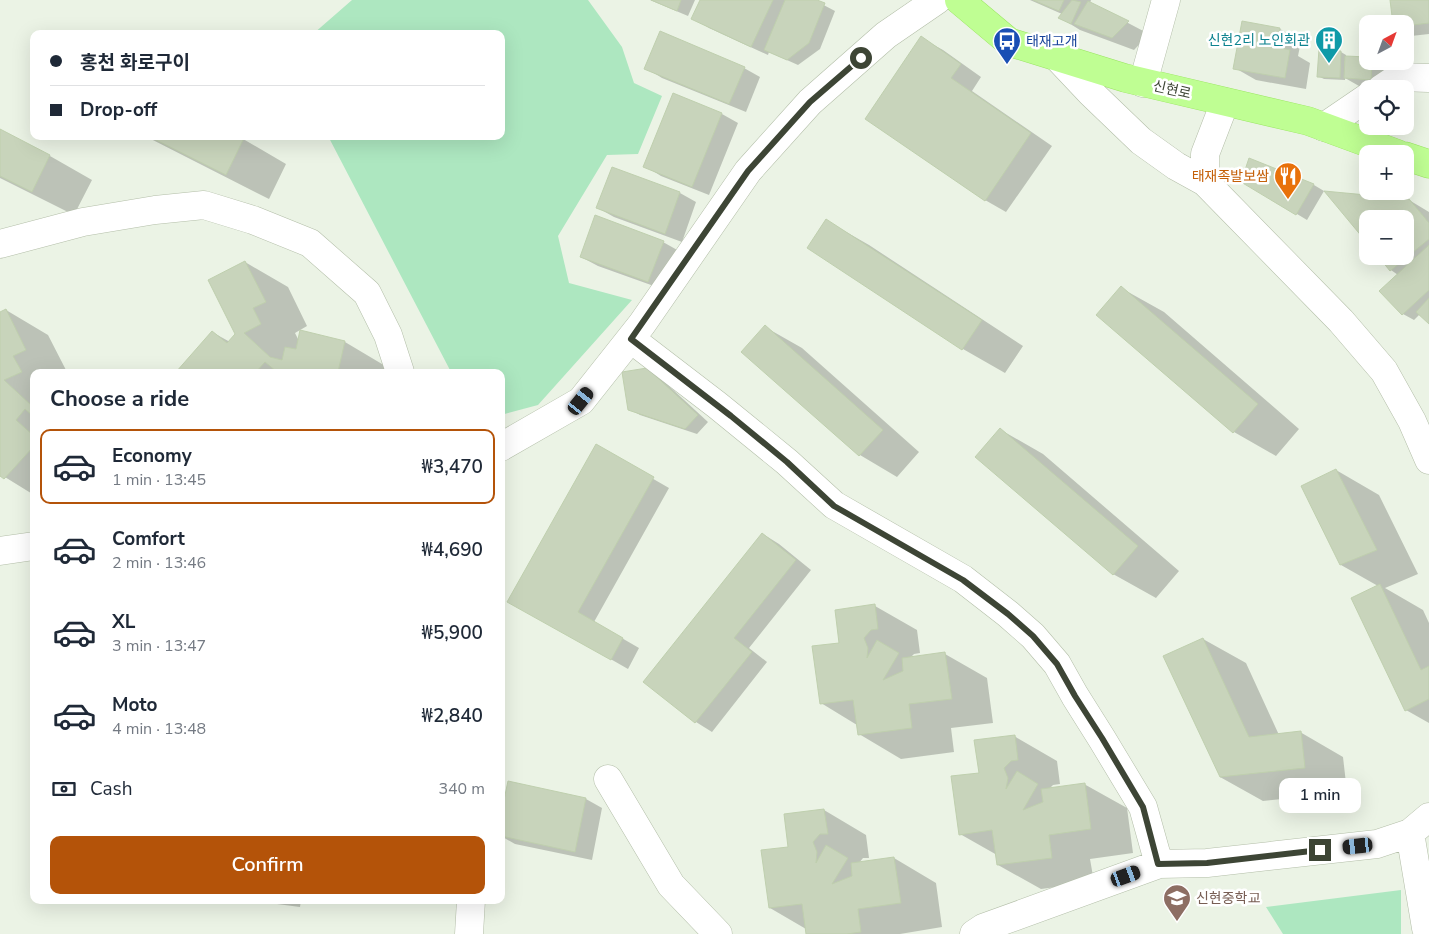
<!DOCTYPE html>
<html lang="en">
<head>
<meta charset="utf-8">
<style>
  :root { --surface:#fff; --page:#f6f6f7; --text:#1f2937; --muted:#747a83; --line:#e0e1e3; --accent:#b45309 }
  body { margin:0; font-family:"Nunito Sans","Noto Sans KR",sans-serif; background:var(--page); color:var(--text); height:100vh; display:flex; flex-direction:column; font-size:19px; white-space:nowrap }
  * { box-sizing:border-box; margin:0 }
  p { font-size:16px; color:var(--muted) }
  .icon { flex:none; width:28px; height:28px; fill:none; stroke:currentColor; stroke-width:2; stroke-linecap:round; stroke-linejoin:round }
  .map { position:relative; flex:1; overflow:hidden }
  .panel { position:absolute; left:30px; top:369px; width:475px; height:535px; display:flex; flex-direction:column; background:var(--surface); border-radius:10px; box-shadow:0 5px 20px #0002 }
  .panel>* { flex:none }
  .top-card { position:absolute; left:30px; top:30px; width:475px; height:110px; border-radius:10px; box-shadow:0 5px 20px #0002; display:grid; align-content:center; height:110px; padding:0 20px; background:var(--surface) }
  .needle { width:32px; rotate:41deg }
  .buttons { position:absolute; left:1359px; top:15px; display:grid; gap:10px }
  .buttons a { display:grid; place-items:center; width:55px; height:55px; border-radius:10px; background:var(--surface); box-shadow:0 5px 20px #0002; font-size:25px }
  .end { position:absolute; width:22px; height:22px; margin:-11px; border:6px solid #3d4535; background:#fff; box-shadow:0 0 0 2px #fff }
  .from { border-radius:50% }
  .bubble { position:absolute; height:35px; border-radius:10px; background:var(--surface); box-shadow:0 5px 20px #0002; font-size:16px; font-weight:600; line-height:35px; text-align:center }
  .car { position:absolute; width:15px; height:30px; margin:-15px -8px; border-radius:6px; box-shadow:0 0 4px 1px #0007; background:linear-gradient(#222 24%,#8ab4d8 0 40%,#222 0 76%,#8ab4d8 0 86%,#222 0) }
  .top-card b { display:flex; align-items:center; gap:18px; height:48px; font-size:19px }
  .top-card b+b { border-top:1px solid var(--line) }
  .top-card i { width:12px; height:12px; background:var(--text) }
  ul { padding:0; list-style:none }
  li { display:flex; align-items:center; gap:15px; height:75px; margin:0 10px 8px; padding:0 10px; border:2px solid transparent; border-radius:10px }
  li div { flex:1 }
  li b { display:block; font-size:19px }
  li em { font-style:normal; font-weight:600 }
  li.on { border-color:var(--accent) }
  li>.icon { width:45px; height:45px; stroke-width:1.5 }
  h2 { padding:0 20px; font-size:22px; line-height:60px }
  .pay { display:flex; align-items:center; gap:12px; height:55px; padding:0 20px; font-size:19px }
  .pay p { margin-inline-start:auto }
  .cta { display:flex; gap:10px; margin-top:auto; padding:10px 20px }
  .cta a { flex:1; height:58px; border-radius:10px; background:var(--accent); color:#fff; font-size:20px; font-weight:600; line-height:58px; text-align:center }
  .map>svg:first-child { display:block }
  .green { fill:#ade7c0 }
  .shadow { fill:#0003 }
  .building { fill:#c8d4bb; stroke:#bfcfae }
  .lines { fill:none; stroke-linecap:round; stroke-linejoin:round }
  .minor-casing { stroke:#b3bea8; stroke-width:29 }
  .major-casing { stroke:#9ae462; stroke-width:29 }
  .minor { stroke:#fff; stroke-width:28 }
  .major { stroke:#bffe93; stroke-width:28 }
  .route { stroke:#3d4535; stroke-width:6 }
  .labels { text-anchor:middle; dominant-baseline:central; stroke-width:5; stroke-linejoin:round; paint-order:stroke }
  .culture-label { font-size:14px; fill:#0d838f; stroke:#fff; text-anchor:end }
  .transit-label { font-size:14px; fill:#164399; stroke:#fff; text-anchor:start }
  .street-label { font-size:14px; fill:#3d4535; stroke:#fff }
  .food-label { font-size:14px; fill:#c56008; stroke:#fff; text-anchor:end }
  .education-label { font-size:14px; fill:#785e54; stroke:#fff; text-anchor:start }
</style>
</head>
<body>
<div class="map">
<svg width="1429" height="934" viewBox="0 0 1429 934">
  <rect width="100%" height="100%" fill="#ebf3e5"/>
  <path class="green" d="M352 0H588L622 47 634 83 662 96 638 154 607 155 558 236 569 283 632 300 538 405 501 415V372H451L328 136H501V34H313Z
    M1401 890V934H1283L1266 907Z"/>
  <path class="shadow" d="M650 0H695L688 16Z
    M701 0H814L835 11 820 49 798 65 769 52 768 55 709 28 693 18Z
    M1030 0H1091L1090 3 1149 34 1134 50 1080 30 1059 17 1062 14Z
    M1391 0H1429V34L1411 36 1405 33V24Z
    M1280 29 1301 41 1298 56 1310 63 1306 89 1256 80 1235 68Z
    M921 38 943 50 981 77 972 91 1052 146 1006 212 985 200Z
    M1320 50 1341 52 1346 55V58L1376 61 1393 71 1366 90 1345 78V80L1324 79 1318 76Z
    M646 68H744L760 77 746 112 662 78Z
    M674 94 722 114 738 123 709 195 661 176 645 166Z
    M0 131 50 156 92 180 74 215 0 178Z
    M145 136H238L286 164 269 199Z
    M1250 160 1314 185 1324 191 1307 220 1242 181Z
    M1327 192 1409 200 1429 212V322L1420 314 1414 320 1403 314 1398 275 1391 270 1405 256V219Z
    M680 193 696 202 682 242 614 217 598 208Z
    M827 221 869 245 1023 346 1005 373 963 349 809 248Z
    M663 242 679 251 665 290 598 266 581 257Z
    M245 262 288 287 307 326 295 333 299 341 345 342 387 367 386 372H177L212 332 230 342 236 335Z
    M1121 288 1164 312 1299 429 1276 456 1234 432Z
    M6 310 48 335 67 372H34V495L0 474V313Z
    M765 327 802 348 919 452 897 477 860 455 743 352Z
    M647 369 658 376 708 422 697 434 640 415 629 409Z
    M1001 430 1043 454 1179 571 1156 598 1113 574Z
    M596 446 669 488 594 622 639 648 628 669 509 601Z
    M1336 470 1379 495 1418 574 1385 588 1423 610 1429 623V723L1406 710 1378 586 1341 565Z
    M763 534 779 544 811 570 749 648 767 662 712 732 696 722 645 682Z
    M875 606 917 630 920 653 914 654 910 658 945 654 987 678 993 723 951 728 954 752 901 759 859 734 857 725 821 703 841 644Z
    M1203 639 1246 663 1279 735 1300 732 1343 757 1347 792 1263 801 1220 777Z
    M1014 736 1057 761 1060 784 1053 785 1049 789 1084 784 1127 808 1133 853 1090 859 1094 882 1041 889 998 865 997 855 960 834 980 774Z
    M509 783 586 799 602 808 592 860 515 844 501 836V820Z
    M824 810 866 835 869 858H863L859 863 894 858 936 883 942 927 900 934H807L806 929 770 908 790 848Z
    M247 900H301L300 907Z"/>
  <path class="building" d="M651 0H681L677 11Z
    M700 0H773L751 47 691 19Z
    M785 0H817L825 3 809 43 787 60 764 50Z
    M1033 0H1064L1059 11Z
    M1072 0 1081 2 1071 24 1058 18Z
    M1390 0H1429V23L1405 26V24H1393Z
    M1088 1 1129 21 1112 38 1074 24Z
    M1242 21 1280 28 1277 47 1290 50 1285 78 1233 69Z
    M660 31 745 67 729 104 644 69Z
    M921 36 961 64 951 78 1031 133 985 201 865 119Z
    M1319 49 1341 51 1340 78 1317 77Z
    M1345 56 1368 57V61H1372L1371 80 1344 78Z
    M673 93 722 113 692 187 643 167Z
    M0 129 50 155 32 192 0 176Z
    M148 136H240L244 138 226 175Z
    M1249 158 1314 184 1296 215 1241 182Z
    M612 167 680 192 665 234 596 208Z
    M1324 191 1409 199 1429 223V239L1390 271 1378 256H1405V219H1368V244Z
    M595 215 664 241 648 282 580 257Z
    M826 219 982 320 962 350 807 248Z
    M1429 245V290L1402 315 1379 291Z
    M245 261 266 302 253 308 261 324 244 333 270 357 282 360 285 347 296 349 300 330 345 341 338 372H277L265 362 256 372H176L212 331 227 343 235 334 208 280Z
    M1121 286 1258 404 1233 433 1096 315Z
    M1429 298V324L1416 312Z
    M6 309 26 350 13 356 22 372 4 380 31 405H34V417L25 409 16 420 34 436V446L4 479 0 476V312Z
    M765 325 883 430 859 456 741 352Z
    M647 368 698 415 685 429 628 410 622 372Z
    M1000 428 1138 546 1113 575 975 457Z
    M596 444 654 477 578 612 623 638 611 660 507 602Z
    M1336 469 1377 550 1340 565 1301 486Z
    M762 533 796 560 734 638 752 652 695 723 643 682Z
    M1380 584 1421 670 1429 666V699L1405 711 1351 598Z
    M875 604 878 629 871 630 864 638 868 648 867 658 877 640 899 653 883 680 903 671 902 658 945 652 952 699 909 704 912 728 858 735 853 700 820 704 812 646 839 643 835 610Z
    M1203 638 1249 737 1301 731 1305 768 1220 777 1163 656Z
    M1015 735 1018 760 1011 761 1004 768 1008 778 1006 789 1017 771 1038 784 1023 810 1043 802 1041 789 1085 783 1091 829 1049 835 1052 858 997 865 992 830 959 835 951 776 979 773 974 740Z
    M508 781 586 798 575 852 501 836V814Z
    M824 809 828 834H820L813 842 817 852 816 863 826 845 848 858 832 884 852 876 851 863 894 857 901 903 858 909 861 932 847 934H806L802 904 769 908 761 850 788 847 784 814Z"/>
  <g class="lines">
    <g class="minor-casing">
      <path id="minor" d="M1058 58 1091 93 1141 141 1176 166 1205 182 1341 321 1384 371 1412 421 1429 460
        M1143 83 1166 0
        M1381 89 1399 77 1429 78
        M1324 127 1368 97
        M1205 182V154L1225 102
        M0 244 83 222 155 210 204 205 253 220 310 243 367 293 388 335 400 372
        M631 339 717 405 787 462 834 505 963 579 1008 614 1033 636 1057 664 1075 696 1102 739 1143 807 1159 864
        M501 447 581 401 642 324 748 171 810 102 886 35 937 0
        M0 551 34 546
        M608 779 671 885 718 934
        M1410 833 1426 928 1429 930
        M469 934 471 900
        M974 934 983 928 1159 864 1207 863 1377 844 1410 833 1429 817"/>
    </g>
    <g class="major-casing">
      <path id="major" d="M959 0 1009 42 1125 78 1308 121 1398 154
        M1405 156 1429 164"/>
    </g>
    <use href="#minor" class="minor"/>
    <use href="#major" class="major"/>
  </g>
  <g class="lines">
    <path class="route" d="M861 58 810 102 748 171 631 339 731 416 787 462 834 506 963 580 1008 614 1033 636 1057 664 1075 696 1102 738 1143 807 1158 864 1207 863 1320 850"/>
  </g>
  <defs>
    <g id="building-pin" transform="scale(1.4375)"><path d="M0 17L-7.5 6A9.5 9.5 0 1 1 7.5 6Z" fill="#0f9aa8" stroke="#fff"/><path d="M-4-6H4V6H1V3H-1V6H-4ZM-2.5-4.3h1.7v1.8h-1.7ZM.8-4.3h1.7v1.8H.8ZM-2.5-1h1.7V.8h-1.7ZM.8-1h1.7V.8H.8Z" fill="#fff"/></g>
    <g id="bus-pin" transform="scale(1.4375)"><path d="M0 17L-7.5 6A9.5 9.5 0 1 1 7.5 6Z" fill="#1a4fb4" stroke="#fff"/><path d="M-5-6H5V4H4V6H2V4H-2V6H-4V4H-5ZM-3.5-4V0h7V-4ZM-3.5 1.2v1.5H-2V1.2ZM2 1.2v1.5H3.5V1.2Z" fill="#fff"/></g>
    <g id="restaurant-pin" transform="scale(1.4375)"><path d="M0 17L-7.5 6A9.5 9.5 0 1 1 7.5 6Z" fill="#e8710a" stroke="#fff"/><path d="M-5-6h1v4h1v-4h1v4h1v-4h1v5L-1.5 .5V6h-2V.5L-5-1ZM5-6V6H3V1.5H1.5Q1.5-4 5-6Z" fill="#fff"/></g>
    <g id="school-pin" transform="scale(1.4375)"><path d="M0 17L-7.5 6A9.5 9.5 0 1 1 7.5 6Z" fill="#8d6e63" stroke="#fff"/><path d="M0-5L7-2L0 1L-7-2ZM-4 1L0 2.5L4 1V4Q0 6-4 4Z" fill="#fff"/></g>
  </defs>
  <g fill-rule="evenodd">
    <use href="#building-pin" x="1329" y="40"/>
    <use href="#bus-pin" x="1007" y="41"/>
    <use href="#restaurant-pin" x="1288" y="176"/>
    <use href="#school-pin" x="1177" y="898"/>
  </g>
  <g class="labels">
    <g class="culture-label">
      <text x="1310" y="40">신현2리 노인회관</text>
    </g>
    <g class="transit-label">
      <text x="1026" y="41">태재고개</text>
    </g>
    <g class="street-label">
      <text transform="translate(1172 90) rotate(13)">신현로</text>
    </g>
    <g class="food-label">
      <text x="1269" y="176">태재족발보쌈</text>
    </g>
    <g class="education-label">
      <text x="1196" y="898">신현중학교</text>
    </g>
  </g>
</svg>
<div class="buttons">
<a><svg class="needle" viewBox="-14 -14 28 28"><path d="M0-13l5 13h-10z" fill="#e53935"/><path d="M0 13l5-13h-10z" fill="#747a83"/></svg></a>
<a><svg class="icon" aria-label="locate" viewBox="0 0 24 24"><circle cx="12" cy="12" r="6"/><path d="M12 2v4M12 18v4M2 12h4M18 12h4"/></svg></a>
<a>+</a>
<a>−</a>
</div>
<i class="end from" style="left:861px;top:58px"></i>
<i class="end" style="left:1320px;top:850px"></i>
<div class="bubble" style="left:1279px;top:778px;width:82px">1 min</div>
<i class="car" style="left:581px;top:401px;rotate:39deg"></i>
<i class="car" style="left:1358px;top:846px;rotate:264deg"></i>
<i class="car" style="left:1126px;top:876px;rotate:70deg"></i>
<div class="top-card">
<b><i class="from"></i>홍천 화로구이</b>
<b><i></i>Drop-off</b>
</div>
<section class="panel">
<h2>Choose a ride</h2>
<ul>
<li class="on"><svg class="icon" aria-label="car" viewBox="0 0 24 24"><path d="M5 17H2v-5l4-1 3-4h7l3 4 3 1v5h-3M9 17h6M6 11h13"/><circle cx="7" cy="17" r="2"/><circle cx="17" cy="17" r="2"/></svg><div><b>Economy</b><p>1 min · 13:45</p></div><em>₩3,470</em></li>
<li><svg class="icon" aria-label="car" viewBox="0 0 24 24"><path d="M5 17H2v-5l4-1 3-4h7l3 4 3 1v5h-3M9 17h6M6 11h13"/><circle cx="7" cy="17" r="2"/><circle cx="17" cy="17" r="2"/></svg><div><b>Comfort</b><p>2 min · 13:46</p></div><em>₩4,690</em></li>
<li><svg class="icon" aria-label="car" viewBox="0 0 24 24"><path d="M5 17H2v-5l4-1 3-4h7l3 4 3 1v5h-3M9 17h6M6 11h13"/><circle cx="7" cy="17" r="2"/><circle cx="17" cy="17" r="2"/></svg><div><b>XL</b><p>3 min · 13:47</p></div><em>₩5,900</em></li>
<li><svg class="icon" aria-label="car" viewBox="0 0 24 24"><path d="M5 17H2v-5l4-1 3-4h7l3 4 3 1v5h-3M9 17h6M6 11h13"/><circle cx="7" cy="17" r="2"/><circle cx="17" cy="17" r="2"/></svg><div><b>Moto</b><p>4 min · 13:48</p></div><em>₩2,840</em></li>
</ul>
<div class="pay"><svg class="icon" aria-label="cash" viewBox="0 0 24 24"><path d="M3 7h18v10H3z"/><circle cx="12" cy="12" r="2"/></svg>Cash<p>340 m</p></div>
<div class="cta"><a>Confirm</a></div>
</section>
</div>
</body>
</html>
